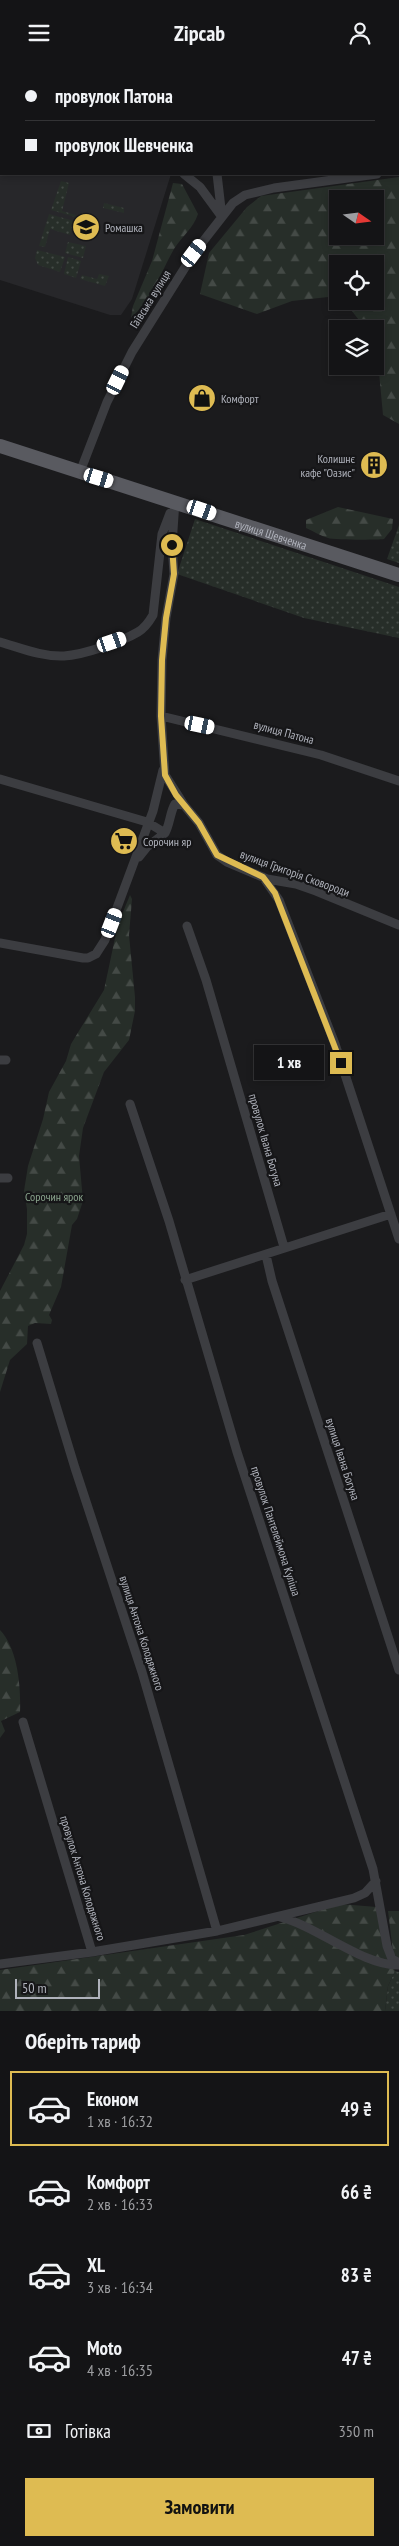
<!DOCTYPE html>
<html lang="uk">
<head>
<meta charset="utf-8">
<style>
  :root { --surface:#141416; --page:#212123; --text:#f1f3f6; --muted:#9d9ea1; --line:#333335; --accent:#debb52 }
  body { margin:0; font-family:"PT Sans Narrow",sans-serif; background:var(--page); color:var(--text); height:100vh; display:flex; flex-direction:column; font-size:19px; white-space:nowrap }
  * { box-sizing:border-box; margin:0 }
  p { font-size:16px; color:var(--muted) }
  .icon { flex:none; width:28px; height:28px; fill:none; stroke:currentColor; stroke-width:2; stroke-linecap:round; stroke-linejoin:round }
  .map { position:relative; height:1946px; overflow:hidden }
  .sheet { display:flex; flex-direction:column; background:var(--surface); flex:1 }
  .sheet>* { flex:none }
  .guide { position:absolute; left:0px; top:0px; width:400px; height:110px; box-shadow:0 2px 8px #0003,0 0 0 1px var(--line); display:grid; align-content:center; height:110px; padding:0 25px; background:var(--surface) }
  .needle { width:32px; rotate:104deg }
  .controls { position:absolute; left:329px; top:125px; display:grid; gap:10px }
  .controls a { display:grid; place-items:center; width:55px; height:55px; border-radius:0px; background:var(--surface); box-shadow:0 2px 8px #0003,0 0 0 1px var(--line); font-size:25px }
  .scale { position:absolute; left:15px; bottom:12px; width:85px; box-sizing:border-box; padding-left:5px; border:2px solid #afb2bb; border-top:0; font-size:14px; line-height:18px; white-space:nowrap; color:#afb2bb; -webkit-text-stroke:4px #161618; paint-order:stroke }
  .end { position:absolute; width:22px; height:22px; margin:-11px; border:6px solid #debb52; background:#111; box-shadow:0 0 0 2px #111 }
  .from { border-radius:50% }
  .bubble { position:absolute; height:35px; border-radius:0px; background:var(--surface); box-shadow:0 2px 8px #0003,0 0 0 1px var(--line); font-size:16px; font-weight:700; line-height:35px; text-align:center }
  .car { position:absolute; width:15px; height:30px; margin:-15px -8px; border-radius:6px; box-shadow:0 0 4px 1px #0007; background:linear-gradient(#fff 24%,#345 0 40%,#fff 0 76%,#345 0 86%,#fff 0) }
  .guide b { display:flex; align-items:center; gap:18px; height:48px; font-size:19px }
  .guide b+b { border-top:1px solid var(--line) }
  .guide i { width:12px; height:12px; background:var(--text) }
  ul { padding:0; list-style:none }
  li { display:flex; align-items:center; gap:15px; height:75px; margin:0 10px 8px; padding:0 15px; border:2px solid transparent; border-radius:0px }
  li div { flex:1 }
  li b { display:block; font-size:19px }
  li em { font-style:normal; font-weight:700 }
  li.current { border-color:var(--accent) }
  li>.icon { width:45px; height:45px; stroke-width:1.5 }
  h2 { padding:0 25px; font-size:22px; line-height:60px }
  .pay { display:flex; align-items:center; gap:12px; height:55px; padding:0 25px; font-size:19px }
  .pay p { margin-inline-start:auto }
  .cta { display:flex; gap:10px; margin-top:auto; padding:10px 25px }
  .cta a { flex:1; height:58px; border-radius:0px; background:var(--accent); color:#111; font-size:20px; font-weight:700; line-height:58px; text-align:center }
  header { display:flex; justify-content:space-between; align-items:center; height:65px; padding:0 25px; background:var(--surface); font-size:22px; font-weight:700 }
  .map>svg:first-child { display:block }
  .built { fill:#27272a }
  .grass { fill:url(#grass-dots) }
  .forest { fill:url(#forest-firs); fill-rule:evenodd }
  .lines { fill:none; stroke-linecap:round; stroke-linejoin:round }
  .street { stroke:#3c3d41; stroke-width:9 }
  .primary { stroke:#595a60; stroke-width:14 }
  .route { stroke:#debb52; stroke-width:6 }
  .labels { text-anchor:middle; dominant-baseline:central; stroke-width:4.5; stroke-linejoin:round; paint-order:stroke }
  .poi-label { font-size:12px; fill:#afb2bb; stroke:#161618; text-anchor:start }
  .street-label { font-size:12px; fill:#afb2bb; stroke:#161618 }
  .park-label { font-size:12px; fill:#89a38c; stroke:#161618 }
</style>
</head>
<body>
<header><svg class="icon" aria-label="menu" viewBox="0 0 24 24"><path d="M4 6h16M4 12h16M4 18h16"/></svg>Zipcab<svg class="icon" aria-label="person" viewBox="0 0 24 24"><circle cx="12" cy="8" r="4"/><path d="M4 21q1-7 8-7t8 7"/></svg></header>
<div class="map">
<svg width="399" height="1946" viewBox="0 0 399 1946">
  <defs>
    <pattern id="grass-dots" width="8" height="8" patternUnits="userSpaceOnUse" patternTransform="scale(1.25)"><rect width="8" height="8" fill="#272e29"/><path d="M2 2h.1M6 6h.1" fill="none" stroke="#444a46" stroke-width="1.8" stroke-linecap="round"/></pattern>
    <pattern id="forest-firs" width="22" height="20" patternUnits="userSpaceOnUse" patternTransform="scale(1.25)"><rect width="22" height="20" fill="#272e29"/><path d="M5 1l3.5 6h-7zM16 11l3.5 6h-7z" fill="#444a46"/></pattern>
  </defs>
  <rect width="100%" height="100%" fill="#1b1b1d"/>
  <path class="built" d="M0 36 1 109H171L132 234 121 250H110L0 215Z"/>
  <path class="grass" d="M61 116 69 118 62 146 76 150 75 152 51 145Z
    M104 138 124 143V148L103 143Z
    M49 149 74 156 70 170 50 164 45 182 39 181Z
    M68 177 86 181 83 193 65 188Z
    M37 185 65 192 60 207 38 200 35 193Z
    M68 192 81 196 76 213 64 209Z
    M99 209 109 211 105 221 80 214 82 210 97 214Z
    M195 454 399 522V573L304 553 177 509Z
    M399 460V498L387 494Z
    M386 1884 395 1906 399 1907V1946H385L388 1921 395 1906Z"/>
  <path class="forest" d="M94 0H192L193 1H93Z
    M399 112V359L383 350 375 264H366L344 236H375V199H338L337 231 292 236 257 249 200 229 209 188 247 142 261 131ZM338 134H375V171H338Z
    M173 118 182 119 198 149C193 164 182 171 174 184 161 207 152 234 131 253L133 241 152 196Z
    M338 442 393 454 392 464 384 474C377 475 334 475 328 473 321 471 313 466 306 463V455Z
    M130 830 132 834 129 870 135 932V946L129 975 104 1007 83 1063 79 1091 83 1136 77 1154 72 1160 61 1222 49 1250 52 1255 51 1259 35 1258 28 1261 27 1279 10 1295 0 1327V1226L24 1180 27 1169V1144L24 1126 28 1101 43 1054 49 1027 66 996 71 979 104 925 118 859Z
    M0 1565C18 1584 21 1622 20 1647L1 1656 5 1666 0 1673Z
    M340 1839 377 1842 384 1878 395 1906 388 1921 385 1946H0V1905L244 1870Z
    M388 1846H399V1895L393 1887Z"/>
  <g class="lines">
    <path class="street" d="M203 0V1
      M0 19H1
      M184 109 200 122 222 152
      M217 109 222 152
      M80 407 107 337 132 287 194 188 233 138 245 130 274 123 377 109
      M175 436 172 480 174 509 166 553 162 595 161 651 165 710 184 740
      M0 577C21 583 42 592 64 591 83 590 121 577 138 567 145 563 149 557 153 550L162 469 170 448
      M161 651 321 690 399 716
      M0 714 147 757 165 768C170 759 170 747 175 739L184 740 199 758 217 790 227 797 267 814 296 819 316 826 399 860
      M139 792 147 782 165 768
      M263 812 279 835 335 979 399 1174
      M187 861 206 915 284 1182
      M0 878 83 893H88L96 889 105 875 153 746 163 705
      M0 995H6
      M130 1039 169 1156 237 1387 373 1804 387 1881 392 1894 399 1898
      M0 1113H8
      M266 1190 272 1216 399 1605
      M185 1215 391 1149
      M37 1278 75 1403 142 1607 217 1866
      M280 1852C317 1861 363 1901 399 1900
      M92 1887 217 1866 354 1833 365 1828 376 1816
      M0 1899 92 1887 23 1657"/>
    <path class="primary" id="s1" d="M0 381 399 510"/>
  </g>
  <g class="lines">
    <path class="route" d="M172 480 174 509 166 553 162 595 161 651 165 710 176 730 199 758 217 790 263 812 275 828 341 998"/>
  </g>
  <defs>
    <g id="school-disc" transform="scale(1.4375)"><circle r="9.5" fill="#debb52" stroke="#161618"/><path d="M0-5L7-2L0 1L-7-2ZM-4 1L0 2.5L4 1V4Q0 6-4 4Z" fill="#111"/></g>
    <g id="shop-disc" transform="scale(1.4375)"><circle r="9.5" fill="#debb52" stroke="#161618"/><path d="M-5-2.5h2.3a2.7 3.5 0 0 1 5.4 0H5L5.5 6h-11ZM-1.5-2.5h3a1.5 2.3 0 0 0-3 0Z" fill="#111"/></g>
    <g id="building-disc" transform="scale(1.4375)"><circle r="9.5" fill="#debb52" stroke="#161618"/><path d="M-4-6H4V6H1V3H-1V6H-4ZM-2.5-4.3h1.7v1.8h-1.7ZM.8-4.3h1.7v1.8H.8ZM-2.5-1h1.7V.8h-1.7ZM.8-1h1.7V.8H.8Z" fill="#111"/></g>
    <g id="supermarket-disc" transform="scale(1.4375)"><circle r="9.5" fill="#debb52" stroke="#161618"/><path d="M-6-5.5h2.5l.6 2H6L4.5 2H-2.5L-4.4-4H-6ZM-1.5 3.2a1.3 1.3 0 1 0 .1 0ZM3 3.2a1.3 1.3 0 1 0 .1 0Z" fill="#111"/></g>
  </defs>
  <g fill-rule="evenodd">
    <use href="#school-disc" x="86" y="162"/>
    <use href="#shop-disc" x="202" y="333"/>
    <use href="#building-disc" x="374" y="400"/>
    <use href="#supermarket-disc" x="124" y="776"/>
  </g>
  <g class="labels">
    <g class="poi-label">
      <text x="105" y="162">Ромашка</text>
      <text x="221" y="333">Комфорт</text>
      <text x="355" y="393" text-anchor="end">Колишнє<tspan x="355" dy="14">кафе "Оазис"</tspan></text>
      <text x="143" y="776">Сорочин яр</text>
    </g>
    <g class="street-label">
      <text transform="translate(150 234) rotate(-58)">Гаївська вулиця</text>
      <text stroke="none"><textPath href="#s1" startOffset="285">вулиця Шевченка</textPath></text>
      <text transform="translate(284 667) rotate(15)">вулиця Патона</text>
      <text transform="translate(295 808) rotate(20)">вулиця Григорія Сковороди</text>
      <text transform="translate(266 1075) rotate(74)">провулок Івана Богуна</text>
      <text transform="translate(343 1394) rotate(72)">вулиця Івана Богуна</text>
      <text transform="translate(276 1466) rotate(72)">провулок Пантелеймона Куліша</text>
      <text transform="translate(142 1568) rotate(72)">вулиця Антона Колодяжного</text>
      <text transform="translate(83 1813) rotate(73)">провулок Антона Колодяжного</text>
    </g>
    <g class="park-label">
      <text x="54" y="1131">Сорочин ярок</text>
    </g>
  </g>
</svg>
<div class="controls">
<a><svg class="needle" viewBox="-14 -14 28 28"><path d="M0-13l5 13h-10z" fill="#e53935"/><path d="M0 13l5-13h-10z" fill="#9d9ea1"/></svg></a>
<a><svg class="icon" aria-label="locate" viewBox="0 0 24 24"><circle cx="12" cy="12" r="6"/><path d="M12 2v4M12 18v4M2 12h4M18 12h4"/></svg></a>
<a><svg class="icon" aria-label="layers" viewBox="0 0 24 24"><path d="M12 4l9 5-9 5-9-5zM3 14l9 5 9-5"/></svg></a>
</div>
<div class="scale">50 m</div>
<i class="end from" style="left:172px;top:480px"></i>
<i class="end" style="left:341px;top:998px"></i>
<div class="bubble" style="left:254px;top:980px;width:70px">1 хв</div>
<i class="car" style="left:194px;top:188px;rotate:37deg"></i>
<i class="car" style="left:118px;top:315px;rotate:26deg"></i>
<i class="car" style="left:99px;top:413px;rotate:107deg"></i>
<i class="car" style="left:202px;top:445px;rotate:109deg"></i>
<i class="car" style="left:112px;top:577px;rotate:71deg"></i>
<i class="car" style="left:200px;top:660px;rotate:102deg"></i>
<i class="car" style="left:112px;top:858px;rotate:21deg"></i>
<div class="guide">
<b><i class="from"></i>провулок Патона</b>
<b><i></i>провулок Шевченка</b>
</div>
</div>
<section class="sheet">
<h2>Оберіть тариф</h2>
<ul>
<li class="current"><svg class="icon" aria-label="car" viewBox="0 0 24 24"><path d="M5 17H2v-5l4-1 3-4h7l3 4 3 1v5h-3M9 17h6M6 11h13"/><circle cx="7" cy="17" r="2"/><circle cx="17" cy="17" r="2"/></svg><div><b>Економ</b><p>1 хв · 16:32</p></div><em>49 ₴</em></li>
<li><svg class="icon" aria-label="car" viewBox="0 0 24 24"><path d="M5 17H2v-5l4-1 3-4h7l3 4 3 1v5h-3M9 17h6M6 11h13"/><circle cx="7" cy="17" r="2"/><circle cx="17" cy="17" r="2"/></svg><div><b>Комфорт</b><p>2 хв · 16:33</p></div><em>66 ₴</em></li>
<li><svg class="icon" aria-label="car" viewBox="0 0 24 24"><path d="M5 17H2v-5l4-1 3-4h7l3 4 3 1v5h-3M9 17h6M6 11h13"/><circle cx="7" cy="17" r="2"/><circle cx="17" cy="17" r="2"/></svg><div><b>XL</b><p>3 хв · 16:34</p></div><em>83 ₴</em></li>
<li><svg class="icon" aria-label="car" viewBox="0 0 24 24"><path d="M5 17H2v-5l4-1 3-4h7l3 4 3 1v5h-3M9 17h6M6 11h13"/><circle cx="7" cy="17" r="2"/><circle cx="17" cy="17" r="2"/></svg><div><b>Moto</b><p>4 хв · 16:35</p></div><em>47 ₴</em></li>
</ul>
<div class="pay"><svg class="icon" aria-label="cash" viewBox="0 0 24 24"><path d="M3 7h18v10H3z"/><circle cx="12" cy="12" r="2"/></svg>Готівка<p>350 m</p></div>
<div class="cta"><a>Замовити</a></div>
</section>
</body>
</html>
